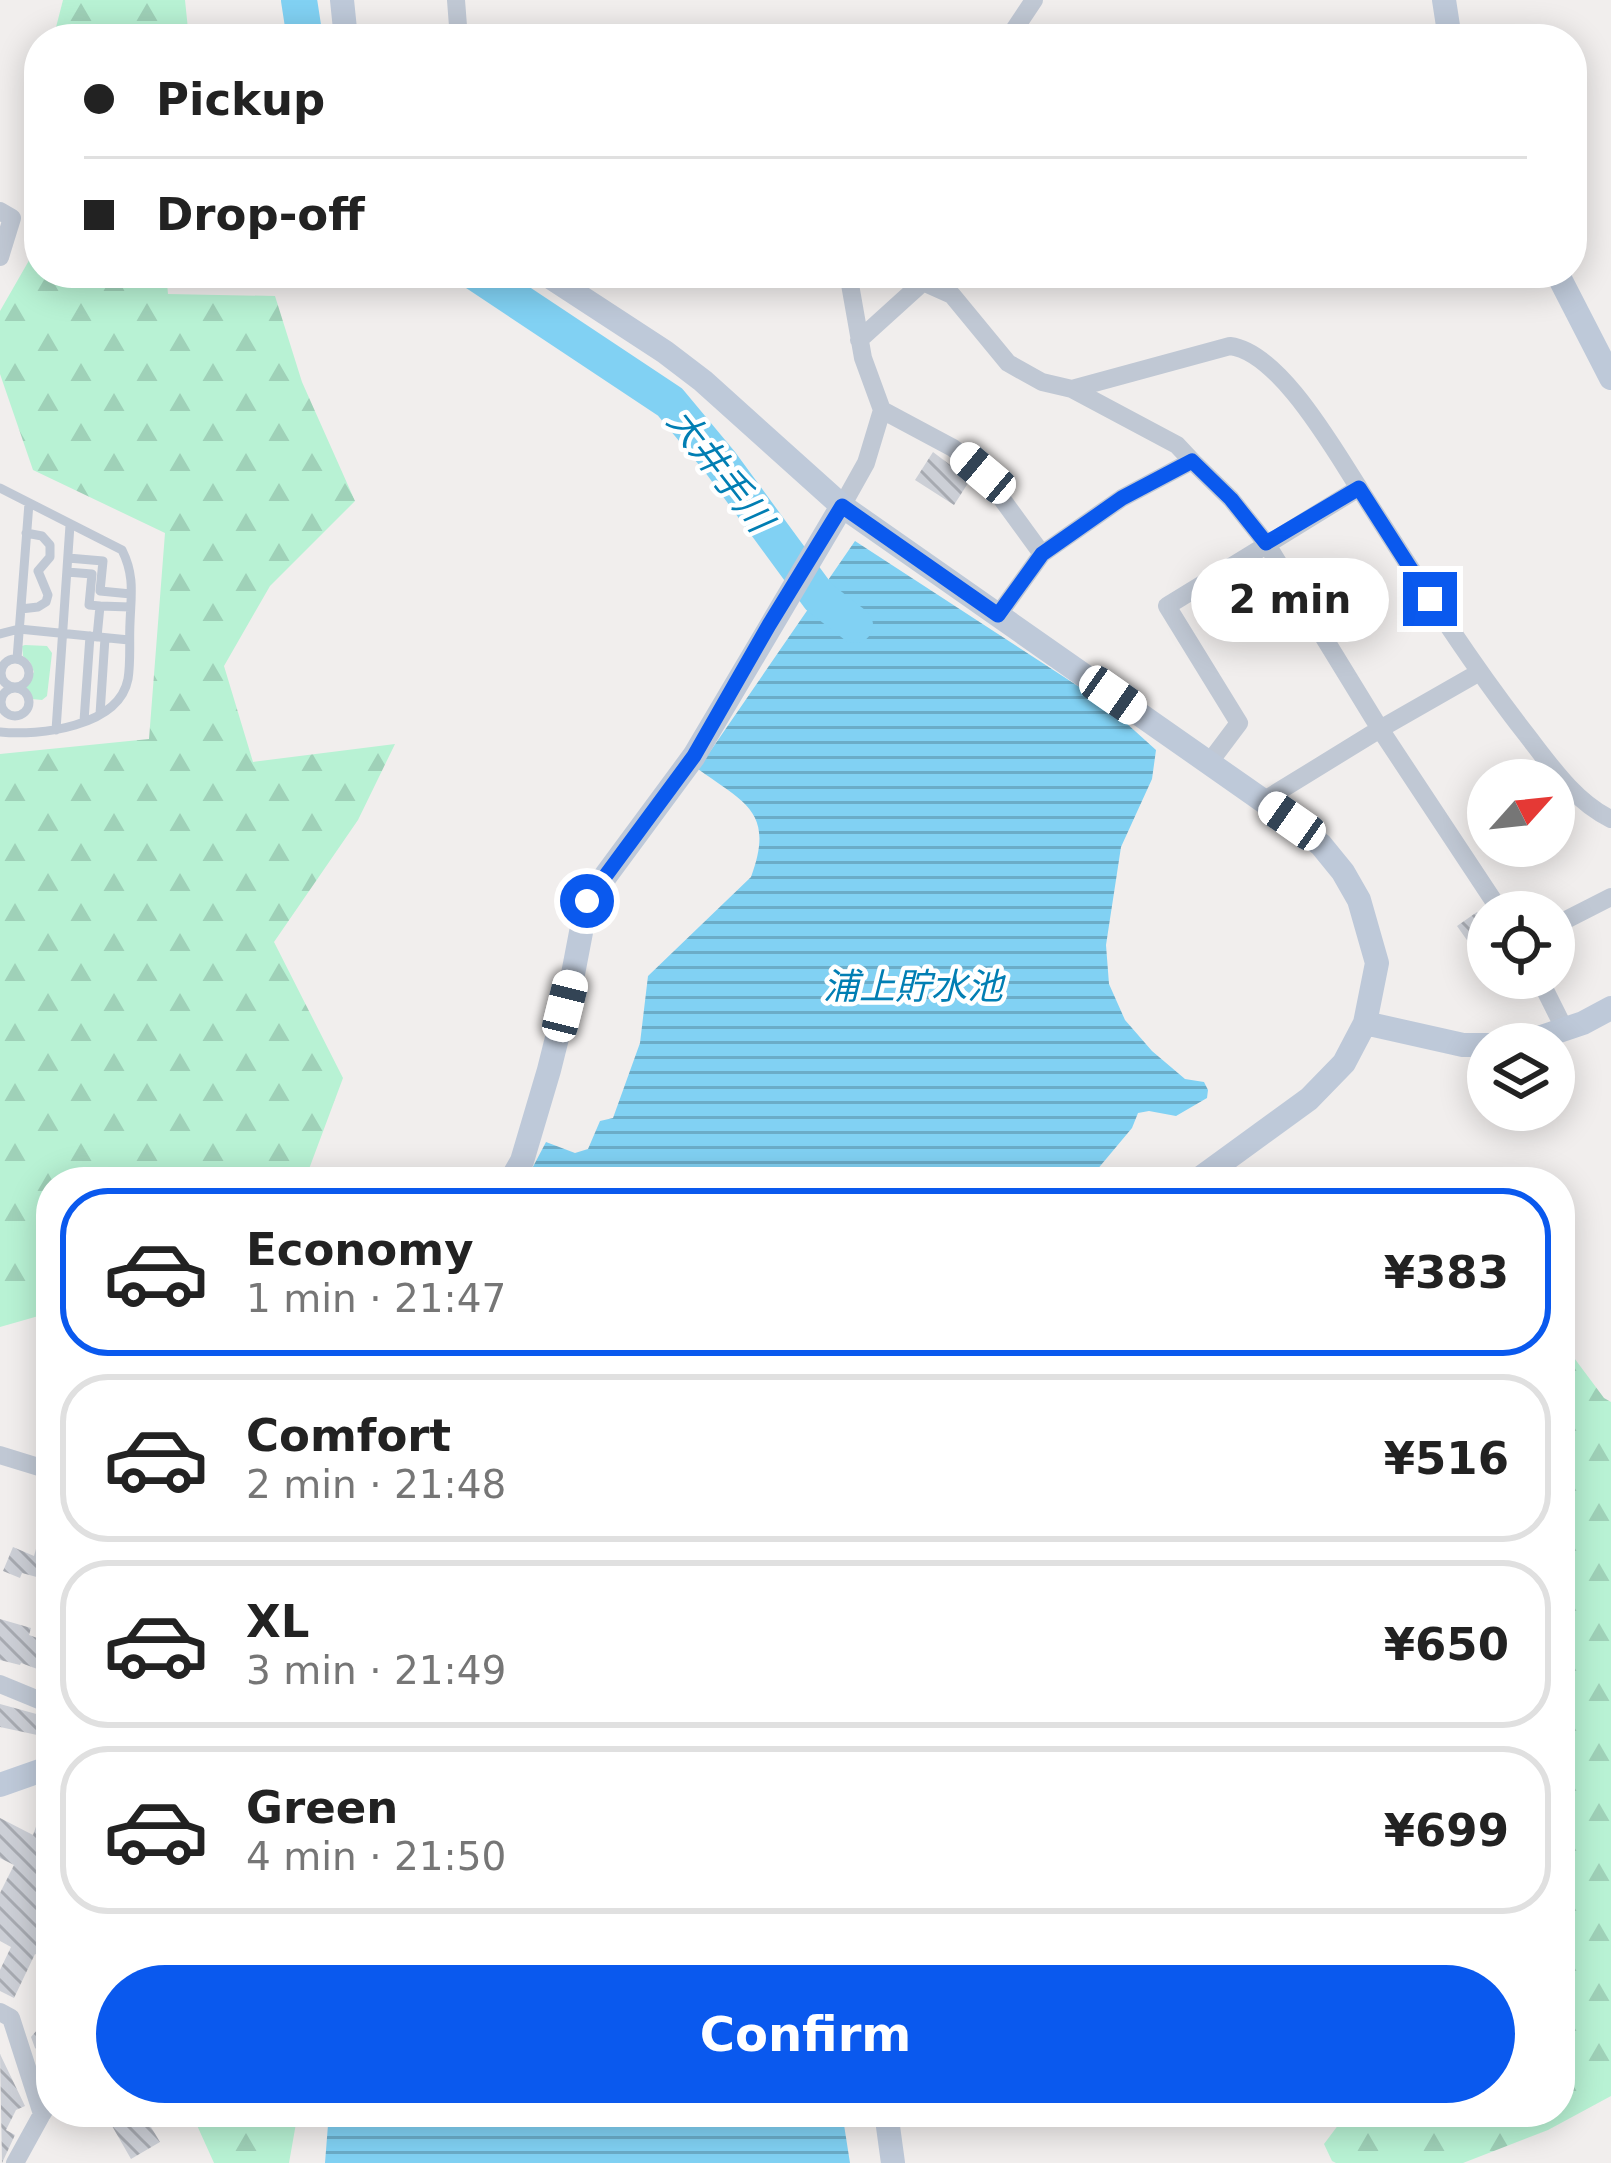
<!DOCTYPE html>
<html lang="en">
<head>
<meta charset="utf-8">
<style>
  :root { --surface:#fff; --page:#f6f6f6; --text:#222; --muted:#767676; --line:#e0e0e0; --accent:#0a59ee }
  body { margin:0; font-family:"DejaVu Sans","Noto Sans JP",sans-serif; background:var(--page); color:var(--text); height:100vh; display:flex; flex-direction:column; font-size:45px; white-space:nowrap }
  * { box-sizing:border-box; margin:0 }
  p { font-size:39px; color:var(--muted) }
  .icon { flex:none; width:66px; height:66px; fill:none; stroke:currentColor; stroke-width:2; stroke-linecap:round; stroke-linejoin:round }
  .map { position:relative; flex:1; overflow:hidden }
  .details { position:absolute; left:36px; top:1167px; width:1539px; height:960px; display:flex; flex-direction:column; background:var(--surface); border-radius:48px; box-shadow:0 6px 30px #0003 }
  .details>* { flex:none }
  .guide { position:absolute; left:24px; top:24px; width:1563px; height:264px; border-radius:48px; box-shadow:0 6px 30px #0003; display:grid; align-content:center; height:264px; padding:0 60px; background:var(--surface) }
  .needle { width:78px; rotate:63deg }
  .buttons { position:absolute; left:1467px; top:759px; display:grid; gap:24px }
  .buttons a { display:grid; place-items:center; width:108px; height:108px; border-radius:50%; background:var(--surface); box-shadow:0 6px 30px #0003; font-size:60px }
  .end { position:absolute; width:54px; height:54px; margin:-27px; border:15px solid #0a59ee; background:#fff; box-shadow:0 0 0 6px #fff }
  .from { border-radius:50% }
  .bubble { position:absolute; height:84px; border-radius:42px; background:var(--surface); box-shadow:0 6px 30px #0003; font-size:39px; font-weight:600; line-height:84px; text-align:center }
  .car { position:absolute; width:36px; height:72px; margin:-36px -18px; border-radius:15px; box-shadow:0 0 9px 3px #0007; background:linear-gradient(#fff 24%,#345 0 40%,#fff 0 76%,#345 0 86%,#fff 0) }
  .guide b { display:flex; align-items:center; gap:42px; height:114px; font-size:45px }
  .guide b+b { border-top:3px solid var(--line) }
  .guide i { width:30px; height:30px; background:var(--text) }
  ul { padding:21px 0 0; list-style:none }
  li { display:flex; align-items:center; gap:36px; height:168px; margin:0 24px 18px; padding:0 36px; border:6px solid var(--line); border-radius:48px }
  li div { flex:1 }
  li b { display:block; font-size:45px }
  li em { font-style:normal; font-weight:600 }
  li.active { border-color:var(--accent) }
  li>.icon { width:108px; height:108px; stroke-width:1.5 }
  .cta { display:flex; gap:24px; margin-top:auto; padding:24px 60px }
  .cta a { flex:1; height:138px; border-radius:72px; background:var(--accent); color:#fff; font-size:48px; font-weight:600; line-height:138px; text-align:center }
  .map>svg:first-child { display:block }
  .green { fill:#b8f2d4 }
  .forest { fill:url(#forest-firs) }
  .water { fill:url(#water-rules) }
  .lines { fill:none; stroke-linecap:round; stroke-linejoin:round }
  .river { stroke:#81d1f3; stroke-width:36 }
  .building { fill:url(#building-back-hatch) }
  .lane { stroke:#c0c8d4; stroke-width:9 }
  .street { stroke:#c0c8d4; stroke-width:18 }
  .secondary { stroke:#bec9d9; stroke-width:24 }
  .route { stroke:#0a59ee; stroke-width:15 }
  .labels { text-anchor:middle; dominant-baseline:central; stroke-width:9; stroke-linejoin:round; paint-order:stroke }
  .water-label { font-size:36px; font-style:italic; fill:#017eb3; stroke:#fff }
</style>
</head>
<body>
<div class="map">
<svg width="1611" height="2163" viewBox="0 0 1611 2163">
  <defs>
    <pattern id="forest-firs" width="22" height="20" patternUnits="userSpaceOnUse" patternTransform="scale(3)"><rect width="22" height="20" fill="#b8f2d4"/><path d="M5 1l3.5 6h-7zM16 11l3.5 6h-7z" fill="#9fd1b8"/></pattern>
    <pattern id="water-rules" width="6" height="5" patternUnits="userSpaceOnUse" patternTransform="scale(3)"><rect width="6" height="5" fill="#81d1f3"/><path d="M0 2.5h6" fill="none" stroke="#6bacc8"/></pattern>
    <pattern id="building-back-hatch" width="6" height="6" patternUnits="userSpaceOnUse" patternTransform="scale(3)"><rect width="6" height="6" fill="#cccfd6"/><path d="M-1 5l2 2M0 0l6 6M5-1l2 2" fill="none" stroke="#a7aab1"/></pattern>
  </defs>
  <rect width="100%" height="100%" fill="#f1eeed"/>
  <path class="green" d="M25 645 47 646 52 653 47 696 42 700 32 699 25 688 34 672 30 662 23 656 22 646Z"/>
  <path class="forest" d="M63 0H185L189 39H53Z
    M39 243V273H166L168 294 275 296 302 382 355 501 270 586 224 666 253 762 395 744 358 820 274 942 343 1078 309 1169 310 1182H51V1318L42 1315 0 1327V754L149 739 165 533 33 470 0 374V311Z
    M1560 1339 1604 1398 1611 1402V2096L1548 2130 1463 2163H1336L1332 2161 1324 2144 1348 2112H1560Z
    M191 2112H298L289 2163H214Z"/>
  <path class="water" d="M855 541 1104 703 1156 750 1152 779 1121 847 1106 945 1109 984 1125 1020 1152 1051 1185 1079 1204 1082 1208 1090 1207 1098 1176 1116 1149 1111 1138 1113 1132 1128 1091 1177 1082 1182H525L546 1142 575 1153 588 1149 600 1121 613 1118 640 1043 648 976 751 877C775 812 745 803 698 769Z
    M329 2112H842L850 2163H325Z"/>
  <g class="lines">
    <path class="river" d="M299 0 305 39
      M476 273 670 402 720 462 819 597 855 625"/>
  </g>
  <path class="building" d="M933 452 970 480 954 505 915 480Z
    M1477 912 1488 928V970L1457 926Z
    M13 1547 34 1556 36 1549 51 1553V1577L46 1575 44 1579 22 1573 20 1578 3 1571Z
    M0 1619 31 1628 29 1635 51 1643V1674L21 1663 20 1665 0 1660Z
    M0 1704 51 1718V1738L0 1727Z
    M49 1790 51 1962 35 1954 14 1998 0 1991V1970L11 1947 0 1941V1893L14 1865 0 1858V1818L33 1835Z
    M51 2009V2060L35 2048 31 2037 37 2030 39 2031Z
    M0 2054 25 2106 16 2110 6 2130 15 2135 2 2163Z
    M104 2112H142L160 2142 131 2159Z"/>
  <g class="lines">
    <path class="lane" d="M0 488 122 550C135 576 131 595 130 623 129 641 131 661 128 679 119 727 39 736 0 732
      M68 558 103 561 100 591 131 594
      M67 572 92 574 89 605 100 606 97 637
      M100 606 130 607
      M21 609 38 607 46 602 48 595 38 571 50 557V545L42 536 26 533
      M0 634 19 629 129 640
      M1 673a14 14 0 1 1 28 0a14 14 0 1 1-28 0Z
      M17 659 29 503
      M1 702a14 14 0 1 1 28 0a14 14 0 1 1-28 0Z
      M100 714 105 638
      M84 721 90 636
      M56 730 70 525"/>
    <path class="street" d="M456 0 459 39
      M1008 39 1034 0
      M0 211 12 218 0 257
      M859 340 923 282 952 295 1008 363 1042 382 1072 389 1177 445 1192 461
      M1072 389 1230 346C1279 352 1333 448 1359 488
      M882 410 953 448 983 473 1042 554
      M842 506 866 463 882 410 863 358 848 273
      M998 615 1042 554 1122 498 1192 461 1231 499 1266 543 1380 729 1501 912
      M1209 763 1239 723 1167 606 1359 488C1413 572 1465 656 1526 734 1550 765 1575 802 1611 819
      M1263 801 1380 729 1478 673
      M1554 926 1611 897
      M1539 978 1565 1030
      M0 1455 42 1468 51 1467
      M0 1684 51 1705
      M0 2012 11 2018 42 2114 51 2099
      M15 2163 42 2114"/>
    <path class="secondary" d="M342 0 346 39
      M1444 0 1450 39
      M544 273 665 352 703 381 842 506 1292 821 1321 845 1343 872 1359 900 1377 963 1365 1023 1344 1063 1309 1099 1195 1182
      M1557 273 1611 378
      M1365 1023 1463 1045H1488
      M1521 1044 1583 1023 1611 1008
      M510 1182 522 1161 549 1070 573 974 587 901 694 756 842 506
      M0 1785 51 1767
      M886 2112 893 2163"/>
  </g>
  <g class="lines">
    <path class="route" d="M587 901 694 756 769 625 842 506 998 615 1042 554 1122 498 1192 461 1231 499 1266 543 1359 488 1430 599"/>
  </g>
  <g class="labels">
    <g class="water-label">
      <text transform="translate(720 470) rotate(52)">大井手川</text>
      <text x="913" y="986">浦上貯水池</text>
    </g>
  </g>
</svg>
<div class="buttons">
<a><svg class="needle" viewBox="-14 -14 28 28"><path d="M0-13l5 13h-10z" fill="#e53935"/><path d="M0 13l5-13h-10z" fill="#767676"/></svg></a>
<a><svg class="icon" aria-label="locate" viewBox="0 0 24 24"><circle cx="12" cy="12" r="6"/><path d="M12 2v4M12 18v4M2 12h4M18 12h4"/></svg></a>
<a><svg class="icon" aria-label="layers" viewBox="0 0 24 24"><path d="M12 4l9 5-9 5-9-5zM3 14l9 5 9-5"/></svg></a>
</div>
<i class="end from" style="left:587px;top:901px"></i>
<i class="end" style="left:1430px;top:599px"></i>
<div class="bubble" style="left:1191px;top:558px;width:198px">2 min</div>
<i class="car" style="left:983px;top:473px;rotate:310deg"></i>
<i class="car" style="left:1113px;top:695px;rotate:125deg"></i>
<i class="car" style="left:1292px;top:821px;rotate:305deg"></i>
<i class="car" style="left:565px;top:1006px;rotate:14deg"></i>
<div class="guide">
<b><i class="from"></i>Pickup</b>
<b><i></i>Drop-off</b>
</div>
<section class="details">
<ul>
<li class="active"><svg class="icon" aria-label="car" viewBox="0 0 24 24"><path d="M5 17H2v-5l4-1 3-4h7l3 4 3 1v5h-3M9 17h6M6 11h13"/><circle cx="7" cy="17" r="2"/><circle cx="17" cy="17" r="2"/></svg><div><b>Economy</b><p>1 min · 21:47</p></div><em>¥383</em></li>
<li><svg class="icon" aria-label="car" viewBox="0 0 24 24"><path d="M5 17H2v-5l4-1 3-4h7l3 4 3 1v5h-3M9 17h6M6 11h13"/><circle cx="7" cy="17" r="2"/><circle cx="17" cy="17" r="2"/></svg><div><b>Comfort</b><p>2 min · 21:48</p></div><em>¥516</em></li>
<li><svg class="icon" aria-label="car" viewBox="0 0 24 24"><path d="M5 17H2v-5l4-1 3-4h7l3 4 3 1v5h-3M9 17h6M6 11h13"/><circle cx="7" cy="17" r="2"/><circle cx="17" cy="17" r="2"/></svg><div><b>XL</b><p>3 min · 21:49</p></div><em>¥650</em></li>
<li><svg class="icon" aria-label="car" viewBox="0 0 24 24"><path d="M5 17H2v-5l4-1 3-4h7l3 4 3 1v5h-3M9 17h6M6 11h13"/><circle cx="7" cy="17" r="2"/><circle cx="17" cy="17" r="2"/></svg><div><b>Green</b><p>4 min · 21:50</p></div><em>¥699</em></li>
</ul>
<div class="cta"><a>Confirm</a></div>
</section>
</div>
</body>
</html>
